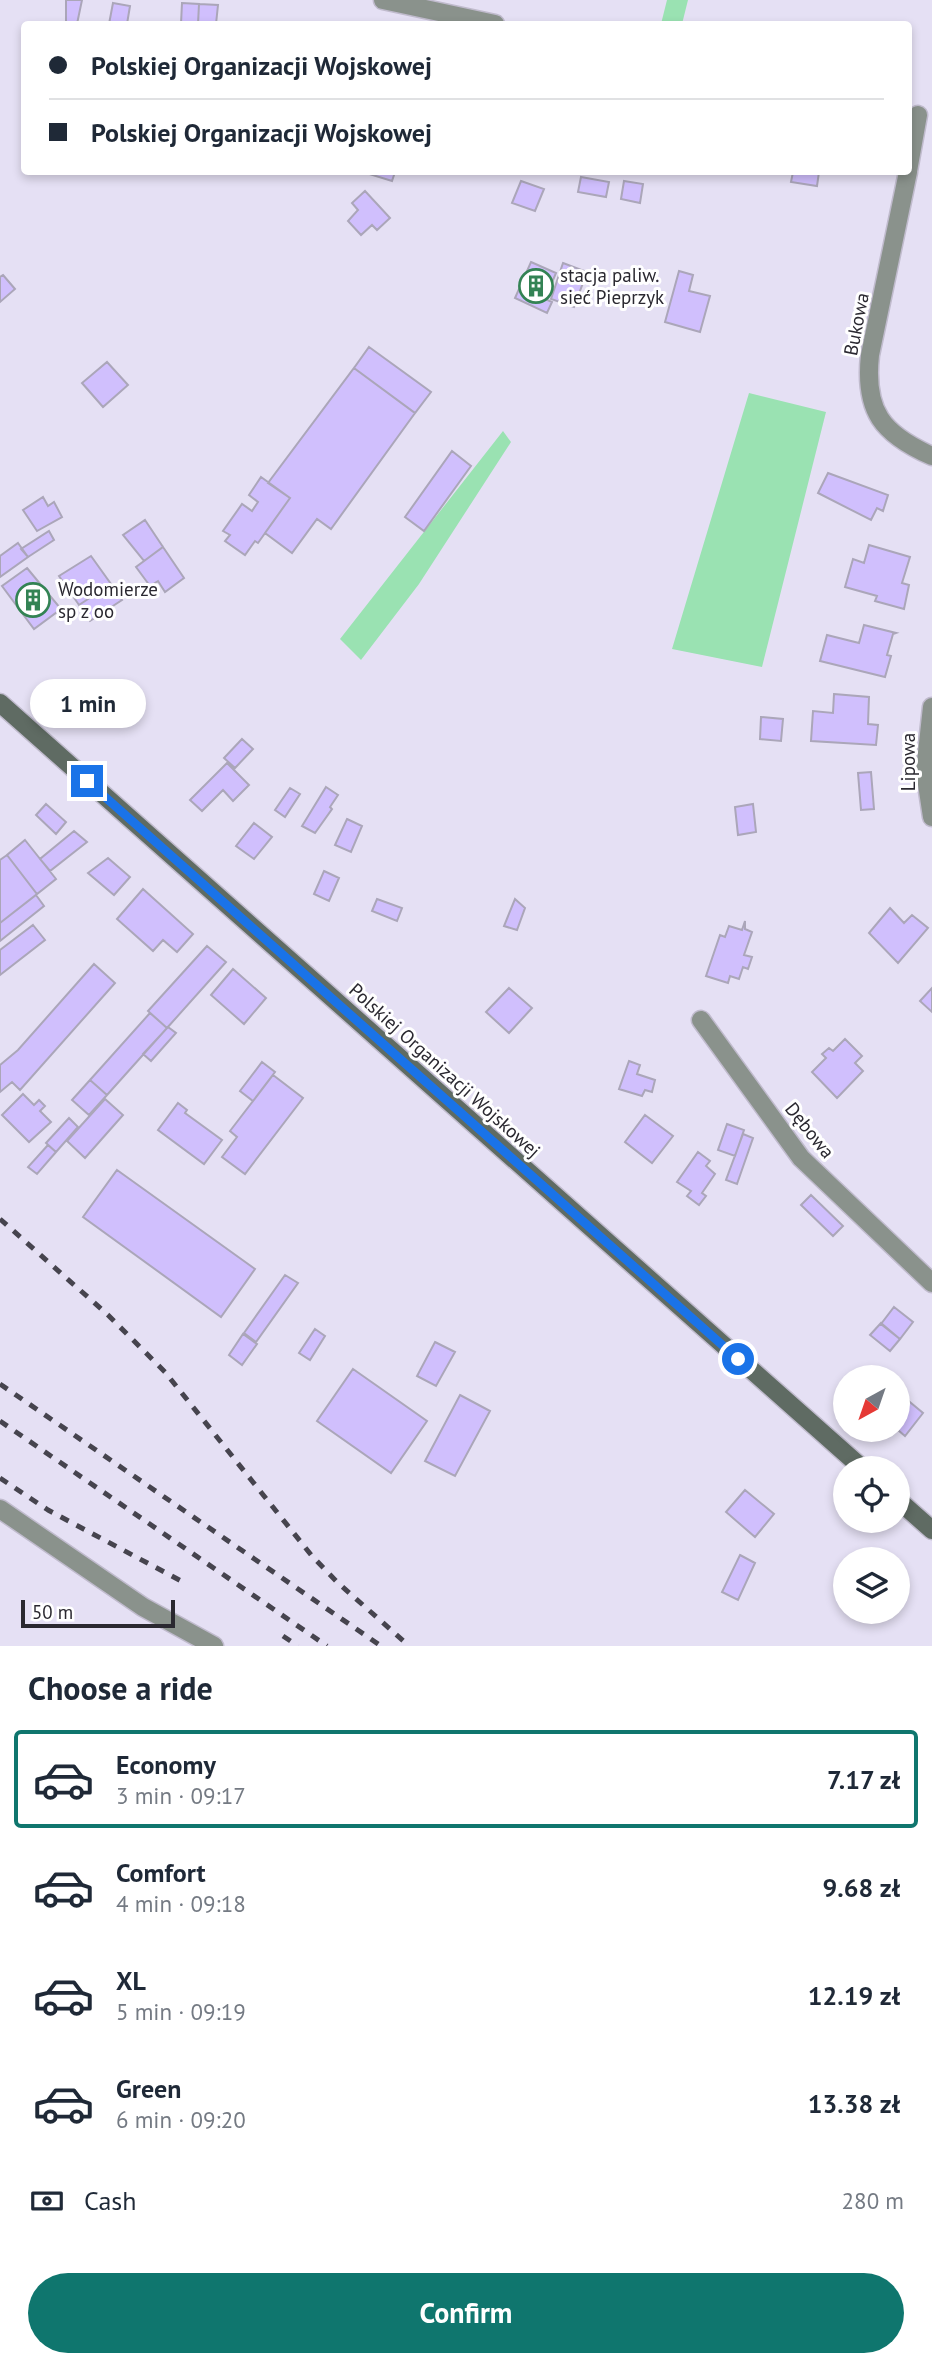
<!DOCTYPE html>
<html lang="en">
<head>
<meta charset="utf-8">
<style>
  :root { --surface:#fff; --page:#f2f2f3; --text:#1f2937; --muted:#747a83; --line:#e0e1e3; --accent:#0f766e }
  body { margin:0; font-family:"PT Sans",sans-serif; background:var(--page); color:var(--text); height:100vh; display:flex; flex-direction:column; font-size:26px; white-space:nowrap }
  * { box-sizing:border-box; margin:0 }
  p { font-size:23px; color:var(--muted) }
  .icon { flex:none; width:38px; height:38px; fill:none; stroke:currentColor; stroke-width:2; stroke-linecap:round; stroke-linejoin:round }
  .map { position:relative; height:1646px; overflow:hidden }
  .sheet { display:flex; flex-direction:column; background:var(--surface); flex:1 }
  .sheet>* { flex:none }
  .guide { position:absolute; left:21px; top:21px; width:891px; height:154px; border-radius:7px; box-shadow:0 4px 10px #0003; display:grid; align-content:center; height:154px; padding:0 28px; background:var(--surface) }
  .needle { width:46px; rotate:220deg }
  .tools { position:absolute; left:833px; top:1365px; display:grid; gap:14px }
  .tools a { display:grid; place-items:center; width:77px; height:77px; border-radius:50%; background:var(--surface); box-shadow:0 4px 10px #0003; font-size:35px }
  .scale { position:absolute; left:21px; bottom:18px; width:154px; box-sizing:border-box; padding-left:7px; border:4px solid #2a2830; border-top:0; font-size:19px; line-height:24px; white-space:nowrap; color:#2a2830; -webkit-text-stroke:5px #fff; paint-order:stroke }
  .end { position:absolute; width:32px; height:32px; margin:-16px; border:9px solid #1a73e8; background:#fff; box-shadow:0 0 0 4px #fff }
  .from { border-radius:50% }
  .bubble { position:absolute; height:49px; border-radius:24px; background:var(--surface); box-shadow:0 4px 10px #0003; font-size:23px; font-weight:700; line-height:49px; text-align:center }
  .guide b { display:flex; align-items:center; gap:24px; height:66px; font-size:26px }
  .guide b+b { border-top:2px solid var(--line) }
  .guide i { width:18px; height:18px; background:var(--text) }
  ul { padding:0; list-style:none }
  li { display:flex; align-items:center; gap:21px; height:98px; margin:0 14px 10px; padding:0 14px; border:4px solid transparent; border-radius:7px }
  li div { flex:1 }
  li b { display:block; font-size:26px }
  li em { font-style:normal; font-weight:700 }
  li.current { border-color:var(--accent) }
  li>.icon { width:63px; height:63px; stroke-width:1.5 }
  h2 { padding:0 28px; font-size:32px; line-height:84px }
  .pay { display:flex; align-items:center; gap:18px; height:77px; padding:0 28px; font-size:26px }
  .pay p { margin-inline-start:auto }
  .action { display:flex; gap:14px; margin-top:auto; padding:14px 28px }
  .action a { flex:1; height:80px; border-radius:42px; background:var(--accent); color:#fff; font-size:28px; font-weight:700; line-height:80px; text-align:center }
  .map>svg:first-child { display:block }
  .green { fill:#9ae2b2 }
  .building { fill:#d0bffd; stroke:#aba6b9; stroke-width:2 }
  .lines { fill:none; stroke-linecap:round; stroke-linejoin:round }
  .minor-casing { stroke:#c0bbcd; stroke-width:21 }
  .secondary-casing { stroke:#c0bbcd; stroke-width:21 }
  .minor { stroke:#8a928c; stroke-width:18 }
  .secondary { stroke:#5f6b63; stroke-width:18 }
  .rail { stroke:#46444e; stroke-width:5; stroke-dasharray:9 9; stroke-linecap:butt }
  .route { stroke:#1a73e8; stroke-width:9 }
  .labels { text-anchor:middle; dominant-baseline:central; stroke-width:6; stroke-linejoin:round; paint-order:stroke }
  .poi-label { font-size:19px; fill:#2a2830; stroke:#fff; text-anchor:start }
  .street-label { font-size:19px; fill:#2a2830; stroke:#fff }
</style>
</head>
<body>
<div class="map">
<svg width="932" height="1646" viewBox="0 0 932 1646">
  <rect width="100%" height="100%" fill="#e5e0f4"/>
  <path class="green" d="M667 0H688L682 24H661Z
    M749 393 826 412 762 667 672 649Z
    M503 431 511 442 419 584 361 660 340 639Z"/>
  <path class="building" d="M66 0H82L77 24H66Z
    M113 3 130 6 127 24H109Z
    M182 3 199 4 198 24H181Z
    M199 4 218 5 216 24H198Z
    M363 172H395L392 181Z
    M793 172H819L817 186 791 182Z
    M581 177 609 182 606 197 578 192Z
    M521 181 544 189 535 211 512 203Z
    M624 181 643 184 640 203 621 199Z
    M365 191 390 218 377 230 372 225 361 235 348 221 358 210 352 203Z
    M531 262 556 273 545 299 552 302 547 313 515 298Z
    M563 263 587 272 574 307 551 299Z
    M679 271 693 275 689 291 710 296 700 332 665 322Z
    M3 275 15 289 0 302V277Z
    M369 347 431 392 415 413 354 368Z
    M107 362 128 385 103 407 82 383Z
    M354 368 415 413 331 529 317 519 292 553 265 533 290 498 268 483Z
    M452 451 471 466 424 531 405 517Z
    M828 473 888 495 883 511 877 508 871 520 818 493Z
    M261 477 290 498 258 543 255 541 245 555 225 541 230 535 223 531 242 504 252 511 258 502 249 495Z
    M43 497 48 506 54 502 62 517 37 531 23 510Z
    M145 520 163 547 144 561 123 535Z
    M49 531 54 540 28 557 21 549Z
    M18 543 28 557 0 577V556Z
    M869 545 910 557 902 583 909 585 904 609 875 601 877 596 845 587 853 559 864 563Z
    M163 547 184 578 165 592 158 581 150 586 136 567Z
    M91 556 111 584 79 605 59 576Z
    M27 568 61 609 34 629 2 586Z
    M111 584 122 600 90 621 79 605Z
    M864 625 896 633 893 634 887 655 891 656 885 677 820 661 827 635 859 643Z
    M834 694 869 697 868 724 878 725 876 745 811 741 813 711 833 713Z
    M761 717 783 719 781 741 760 739Z
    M242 739 253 749 235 768 224 758Z
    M227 763 249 785 233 801 223 790 202 811 190 800Z
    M871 772 874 809 861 810 858 773Z
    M326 787 338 795 330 807 332 809 315 833 302 826Z
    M290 788 300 794 285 817 275 810Z
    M46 804 66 822 56 834 36 815Z
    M753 804 756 832 738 835 735 807Z
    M347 819 362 826 351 852 335 845Z
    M254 823 272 837 254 859 236 846Z
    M74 831 87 842 50 871 40 859Z
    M25 840 56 879 37 894 7 855Z
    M7 855 37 894 0 923V860Z
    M108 858 130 877 114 895 88 873Z
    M324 871 339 878 329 901 314 894Z
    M143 889 193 934 177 952 163 940 153 951 117 919Z
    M36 895 44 906 0 941V923Z
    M377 899 402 908 397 921 372 911Z
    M515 899 525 908 517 930 504 926Z
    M890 908 904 923 912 915 928 928 898 963 869 933Z
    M745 921V929L752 932 744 955 752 957 748 969 743 967 739 979 730 976 728 983 706 976 720 935 725 937 729 926 742 930Z
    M33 925 45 940 0 975V950Z
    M207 946 226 962 167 1028 148 1011Z
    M94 964 115 983 20 1090 12 1082 0 1092V1065L18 1050Z
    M233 969 266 998 244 1024 211 995Z
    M509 988 532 1008 509 1033 486 1012Z
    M932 988V1012L920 1001Z
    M150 1013 167 1028 107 1095 90 1080Z
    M168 1027 176 1033 151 1061 143 1054Z
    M845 1039 862 1056 855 1063 863 1071 837 1098 812 1072 826 1058 822 1054 829 1048 833 1051Z
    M629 1061 640 1065 637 1074 655 1080 652 1092 645 1090 642 1096 619 1089Z
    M262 1062 275 1072 253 1101 240 1091Z
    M273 1075 303 1098 245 1174 222 1157 237 1137 230 1131Z
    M90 1080 107 1095 89 1115 72 1100Z
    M23 1094 34 1105 39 1100 45 1106 40 1111 51 1122 29 1142 2 1115Z
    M105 1099 123 1115 85 1158 67 1141Z
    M178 1103 187 1110 185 1113 222 1140 204 1164 158 1130Z
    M645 1115 673 1136 652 1163 625 1142Z
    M69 1118 78 1127 56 1152 46 1143Z
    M727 1124 744 1130 735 1156 718 1150Z
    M743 1134 753 1138 737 1184 726 1180Z
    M48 1145 56 1152 37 1174 28 1167Z
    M698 1152 710 1161 706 1166 715 1174 702 1193 706 1196 699 1205 687 1196 691 1191 677 1182Z
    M117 1170 255 1269 221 1317 83 1217Z
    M811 1195 843 1226 833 1236 801 1205Z
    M285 1275 298 1283 256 1342 244 1333Z
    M894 1307 913 1322 900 1339 881 1324Z
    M881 1323 900 1339 890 1351 870 1335Z
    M315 1329 325 1336 310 1360 299 1353Z
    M243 1334 257 1344 242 1365 229 1355Z
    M435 1342 455 1352 436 1386 417 1376Z
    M353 1369 427 1421 391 1473 317 1421Z
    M899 1393 923 1413 905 1436 898 1430Z
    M460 1395 490 1411 455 1476 425 1461Z
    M745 1490 774 1514 755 1537 726 1512Z
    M740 1555 755 1563 738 1600 722 1592Z"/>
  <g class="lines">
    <g class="minor-casing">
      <path id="minor" d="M383 0 495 24
        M908 171 918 115
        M908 172 870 355C864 411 882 434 932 456
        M932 707 925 771 932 817
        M701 1020 801 1158 932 1283
        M0 1509 143 1607 214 1646"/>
    </g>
    <g class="secondary-casing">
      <path id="secondary" d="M0 703 862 1468
        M898 1500 932 1530"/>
    </g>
    <use href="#minor" class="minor"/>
    <use href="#secondary" class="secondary"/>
    <path class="rail" d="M0 1219 108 1315 165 1372 312 1556 336 1581 409 1646
      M0 1384 381 1646
      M0 1421 327 1646
      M0 1478 48 1510 183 1582
      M283 1636 298 1646"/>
  </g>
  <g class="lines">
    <path class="route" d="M87 781 738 1359"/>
  </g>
  <defs>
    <g id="building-ring" transform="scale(1.75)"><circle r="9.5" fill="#fff" stroke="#338354" stroke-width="1.5"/><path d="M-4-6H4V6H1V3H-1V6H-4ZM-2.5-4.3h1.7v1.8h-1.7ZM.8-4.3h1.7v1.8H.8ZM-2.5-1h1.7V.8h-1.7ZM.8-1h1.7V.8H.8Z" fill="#338354"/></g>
  </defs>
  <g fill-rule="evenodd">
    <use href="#building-ring" x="536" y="286"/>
    <use href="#building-ring" x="33" y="600"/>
  </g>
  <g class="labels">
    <g class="poi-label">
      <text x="560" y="275">stacja paliw.<tspan x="560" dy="22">sieć Pieprzyk</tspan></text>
      <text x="58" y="589">Wodomierze<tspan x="58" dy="22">sp z oo</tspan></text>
    </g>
    <g class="street-label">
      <text transform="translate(856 324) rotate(-79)">Bukowa</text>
      <text transform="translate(908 762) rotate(-90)">Lipowa</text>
      <text transform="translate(445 1070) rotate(42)">Polskiej Organizacji Wojskowej</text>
      <text transform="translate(810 1130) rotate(51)">Dębowa</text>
    </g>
  </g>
</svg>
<div class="tools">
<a><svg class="needle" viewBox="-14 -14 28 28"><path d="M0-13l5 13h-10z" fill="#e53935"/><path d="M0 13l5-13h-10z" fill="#747a83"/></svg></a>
<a><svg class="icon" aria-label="locate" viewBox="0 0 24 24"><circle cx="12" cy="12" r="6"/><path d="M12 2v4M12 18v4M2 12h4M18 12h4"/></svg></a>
<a><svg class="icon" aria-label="layers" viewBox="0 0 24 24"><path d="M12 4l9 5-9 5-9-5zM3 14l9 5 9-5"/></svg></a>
</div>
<div class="scale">50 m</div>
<i class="end from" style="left:738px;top:1359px"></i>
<i class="end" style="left:87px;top:781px"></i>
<div class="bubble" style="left:30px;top:679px;width:116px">1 min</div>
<div class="guide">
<b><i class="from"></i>Polskiej Organizacji Wojskowej</b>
<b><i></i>Polskiej Organizacji Wojskowej</b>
</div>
</div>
<section class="sheet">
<h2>Choose a ride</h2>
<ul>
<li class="current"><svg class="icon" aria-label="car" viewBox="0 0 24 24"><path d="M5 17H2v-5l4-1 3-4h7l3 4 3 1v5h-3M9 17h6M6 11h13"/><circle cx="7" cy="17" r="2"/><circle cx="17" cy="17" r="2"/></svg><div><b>Economy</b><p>3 min · 09:17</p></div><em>7.17 zł</em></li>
<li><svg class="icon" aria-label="car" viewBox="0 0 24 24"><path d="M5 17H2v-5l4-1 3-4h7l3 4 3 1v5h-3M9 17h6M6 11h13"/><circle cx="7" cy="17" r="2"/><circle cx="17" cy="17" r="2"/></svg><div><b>Comfort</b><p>4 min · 09:18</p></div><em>9.68 zł</em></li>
<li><svg class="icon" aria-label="car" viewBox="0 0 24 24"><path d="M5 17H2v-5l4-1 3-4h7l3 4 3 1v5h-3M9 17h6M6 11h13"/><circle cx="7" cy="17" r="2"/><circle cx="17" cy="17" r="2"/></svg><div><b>XL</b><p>5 min · 09:19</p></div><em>12.19 zł</em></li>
<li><svg class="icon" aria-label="car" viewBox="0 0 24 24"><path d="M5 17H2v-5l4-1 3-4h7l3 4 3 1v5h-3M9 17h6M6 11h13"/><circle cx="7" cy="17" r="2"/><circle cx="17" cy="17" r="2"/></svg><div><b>Green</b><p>6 min · 09:20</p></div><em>13.38 zł</em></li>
</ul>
<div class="pay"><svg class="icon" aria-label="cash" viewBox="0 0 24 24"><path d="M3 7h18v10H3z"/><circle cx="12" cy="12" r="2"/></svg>Cash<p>280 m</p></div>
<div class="action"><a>Confirm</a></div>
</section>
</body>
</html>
